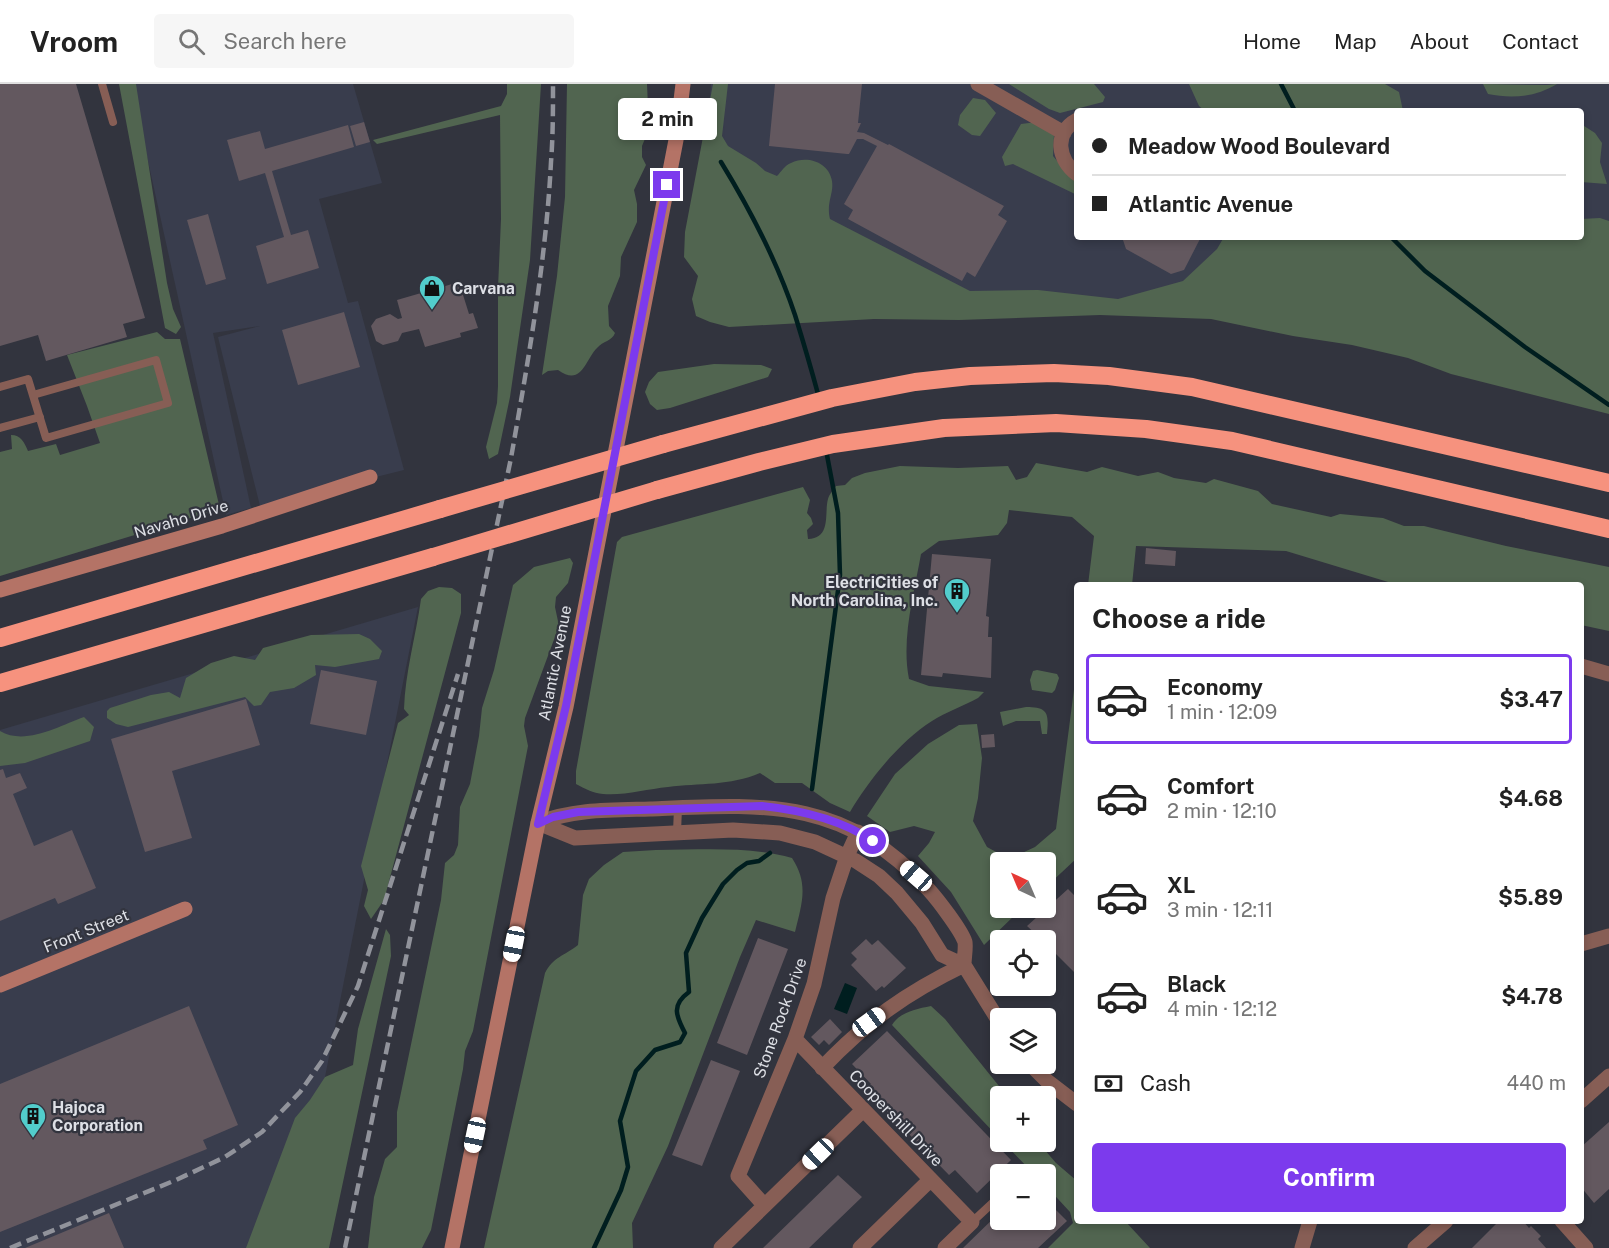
<!DOCTYPE html>
<html lang="en">
<head>
<meta charset="utf-8">
<style>
  :root { --surface:#fff; --page:#f6f6f6; --text:#222; --muted:#767676; --line:#e0e0e0; --accent:#7c3aed }
  body { margin:0; font-family:"Public Sans",sans-serif; background:var(--page); color:var(--text); height:100vh; display:flex; flex-direction:column; font-size:22px; white-space:nowrap }
  * { box-sizing:border-box; margin:0 }
  p { font-size:20px; color:var(--muted) }
  .icon { flex:none; width:33px; height:33px; fill:none; stroke:currentColor; stroke-width:2; stroke-linecap:round; stroke-linejoin:round }
  .map { position:relative; flex:1; overflow:hidden }
  .drawer { position:absolute; left:1074px; top:498px; width:510px; height:642px; display:flex; flex-direction:column; background:var(--surface); border-radius:6px; box-shadow:0 3px 9px #0003 }
  .drawer>* { flex:none }
  .hud { position:absolute; left:1074px; top:24px; width:510px; height:132px; border-radius:6px; box-shadow:0 3px 9px #0003; display:grid; align-content:center; height:132px; padding:0 18px; background:var(--surface) }
  .needle { width:39px; rotate:316deg }
  .fabs { position:absolute; left:990px; top:768px; display:grid; gap:12px }
  .fabs a { display:grid; place-items:center; width:66px; height:66px; border-radius:6px; background:var(--surface); box-shadow:0 3px 9px #0003; font-size:30px }
  .end { position:absolute; width:27px; height:27px; margin:-14px; border:8px solid #7c3aed; background:#fff; box-shadow:0 0 0 3px #fff }
  .from { border-radius:50% }
  .bubble { position:absolute; height:42px; border-radius:6px; background:var(--surface); box-shadow:0 3px 9px #0003; font-size:20px; font-weight:700; line-height:42px; text-align:center }
  .car { position:absolute; width:18px; height:36px; margin:-18px -9px; border-radius:8px; box-shadow:0 0 4px 2px #0007; background:linear-gradient(#fff 24%,#345 0 40%,#fff 0 76%,#345 0 86%,#fff 0) }
  .hud b { display:flex; align-items:center; gap:21px; height:57px; font-size:22px }
  .hud b+b { border-top:2px solid var(--line) }
  .hud i { width:15px; height:15px; background:var(--text) }
  ul { padding:0; list-style:none }
  li { display:flex; align-items:center; gap:18px; height:90px; margin:0 12px 9px; padding:0 6px; border:3px solid transparent; border-radius:6px }
  li div { flex:1 }
  li b { display:block; font-size:22px }
  li em { font-style:normal; font-weight:700 }
  li.current { border-color:var(--accent) }
  li>.icon { width:54px; height:54px; stroke-width:1.5 }
  h2 { padding:0 18px; font-size:27px; line-height:72px }
  .pay { display:flex; align-items:center; gap:15px; height:66px; padding:0 18px; font-size:22px }
  .pay p { margin-inline-start:auto }
  .action { display:flex; gap:12px; margin-top:auto; padding:12px 18px }
  .action a { flex:1; height:69px; border-radius:6px; background:var(--accent); color:#fff; font-size:24px; font-weight:700; line-height:69px; text-align:center }
  header { display:flex; align-items:center; gap:36px; box-sizing:border-box; height:84px; padding:0 30px; background:var(--surface); border-bottom:2px solid var(--line) }
  header strong { font-size:28px }
  nav { display:flex; gap:33px; margin-inline-start:auto; font-size:21px }
  .search { width:420px; height:54px; background:var(--page); display:flex; align-items:center; gap:15px; box-sizing:border-box; padding:0 21px; border-radius:6px; color:var(--muted); font-size:22px }
  .map>svg:first-child { display:block }
  .built { fill:#393d4d }
  .green { fill:#516550 }
  .water { fill:#001e1f }
  .lines { fill:none; stroke-linecap:round; stroke-linejoin:round }
  .stream { stroke:#001e1f; stroke-width:4.5 }
  .building { fill:#63585f }
  .lane { stroke:#875e55; stroke-width:8 }
  .street { stroke:#875e55; stroke-width:15 }
  .secondary { stroke:#b47366; stroke-width:15 }
  .highway { stroke:#f6927e; stroke-width:18 }
  .rail { stroke:#91939b; stroke-width:4.5; stroke-dasharray:12 6; stroke-linecap:butt }
  .highway-bridge { stroke:#f6927e; stroke-width:18 }
  .route { stroke:#7c3aed; stroke-width:8 }
  .labels { text-anchor:middle; dominant-baseline:central; stroke-width:4.5; stroke-linejoin:round; paint-order:stroke }
  .poi-label { font-size:16px; font-weight:bold; fill:#dee0e6; stroke:#32343e; text-anchor:start }
  .street-label { font-size:16px; fill:#dee0e6; stroke:#32343e }
</style>
</head>
<body>
<header>
<strong>Vroom</strong>
<div class="search"><svg class="icon" aria-label="search" viewBox="0 0 24 24"><circle cx="10" cy="10" r="6"/><path d="M15 15l6 6"/></svg>Search here</div>
<nav><a>Home</a><a>Map</a><a>About</a><a>Contact</a></nav>
</header>
<div class="map">
<svg width="1609" height="1164" viewBox="0 0 1609 1164">
  <rect width="100%" height="100%" fill="#32343e"/>
  <path class="built" d="M131 0H353L382 99 319 115 348 219 358 217 404 386 260 422 218 253 260 242 213 249 251 424 226 431Z
    M711 0H1265L1270 27H1077V153H1290L1301 220 994 229 705 69Z
    M1321 0H1609V283L1581 153V27H1325Z
    M418 523 325 993 293 1164H0V646Z"/>
  <path class="green" d="M119 0H136L167 199 173 225 181 243 176 250 165 244Z
    M507 0H541L530 176 510 313 498 370 489 375 486 363 497 319 498 302V204L501 135 500 31 377 60 373 56 501 22 507 10Z
    M567 0H647L649 45 642 62V73L646 81 634 106 637 120V138L621 173 620 192 608 222 609 242 615 249C612 257 603 257 597 264 585 276 582 303 558 286L548 287 542 291 557 192 565 113Z
    M713 0H728L722 52 728 62 756 79 765 87 777 92C781 88 785 81 791 79 807 71 829 78 832 97 834 110 826 118 830 135L970 207 1038 206 1118 215 1183 197 1217 165 1224 153H1581V135L1600 134 1609 137V330L1451 290 1408 274 1352 261 1293 252 1211 235 1100 231 959 236 874 235 729 243 710 238 696 232 692 215 698 192 684 173 685 148Z
    M1009 0H1094L1105 13 1103 18 1060 29 1049 25Z
    M1189 0H1385L1399 8 1403 27H1205L1199 22Z
    M1483 0 1547 1 1557 0C1536 13 1512 15 1488 10Z
    M973 14 985 16 996 29 980 52 972 51 958 41 960 31Z
    M1037 38 1054 50 1053 72 1067 89 1077 93V111L1013 80 1005 82 1002 73 1021 40Z
    M1581 40 1595 49 1602 59 1600 78 1607 100 1581 98Z
    M157 248 165 255H180L220 425 0 492V368L12 365 11 351C21 351 24 358 28 367L56 360 60 371 100 359 87 322 67 271Z
    M714 280 761 281 772 285 768 293 670 324 657 326 650 320 645 308 649 298 658 288Z
    M1036 379 1087 388 1102 383 1138 392 1158 388 1174 394 1206 399 1214 395 1258 407 1272 420 1281 422 1331 433 1340 430 1383 434 1404 442H1424L1506 462 1609 483V547L1581 541V501H1398L1286 467 1136 462 1132 501H1088L1094 452 1072 433 1009 426 1007 439 998 451 939 457 921 470C914 510 901 555 909 595L929 602 984 608 978 614C963 622 946 628 932 637 901 656 868 697 850 728L830 719 802 699H775L760 689C730 702 699 699 668 703 647 705 623 712 603 710 593 709 585 705 576 700V687L617 458 622 453 803 403 810 416 807 429 811 434 813 440 807 446 808 455C832 454 824 429 828 415 829 411 833 406 836 402L845 401 852 394 865 389 900 382 958 384 1008 382 1016 396 1027 393Z
    M570 474 573 479 568 499 556 513 555 523 559 542 525 634 524 642 528 662 473 947 465 967 463 985 431 1146 422 1164H368L374 1113 385 1075 397 1063V1028L441 816 445 779 454 771 458 761 460 723 470 700 479 652 482 624 494 586 513 501 534 483Z
    M439 503 452 504 461 510V529L384 816 371 835 364 822 368 806 361 782 398 639 409 631 404 625C405 588 416 552 421 515L428 507Z
    M359 550 370 555 382 567 379 575 335 583 315 581 316 591 294 604 270 608 261 621 254 622 245 613 128 643 116 640 107 634V627L110 624 151 611 169 608 180 614 186 594 211 579 234 572 255 576 263 564 311 551Z
    M1077 582V774L1046 803V778H1000V824H1022L984 861 951 808 918 772 929 759 935 748 914 742 890 748 867 732 895 690 928 660 959 641 977 640 982 674 978 714 973 737 987 763 1009 775 1035 763 1056 745Z
    M1037 586 1057 590 1059 594 1055 606 1052 609 1032 606 1030 596 1033 587Z
    M1026 623C1048 623 1049 629 1047 650H1042L1040 637H1016L1003 642 1000 628Z
    M84 633 94 643 90 657 25 679 0 682V647C25 662 59 642 84 633Z
    M656 766C701 766 749 762 792 774 809 800 802 819 795 848L756 836 740 873 668 1062 632 1139 633 1164H484L545 889C553 873 564 872 578 861L583 811 589 795 604 781 623 768Z
    M386 845 390 851 391 872 329 1164H246L295 1034 310 1016 325 993 353 981 358 945Z
    M931 922 945 935 1007 1012H1000V1055L892 941C900 928 916 925 931 922Z
    M1003 1058H1038L1056 1079 1077 1097V1137H1125L1150 1164H1048L1073 1139 1070 1128 1046 1102V1090H1034Z"/>
  <path class="water" d="M845 899 857 904 847 930 834 925Z"/>
  <g class="lines">
    <path class="stream" d="M1281 0 1295 27
      M721 78C751 127 777 177 795 231 803 257 811 284 818 310
      M1391 153 1425 187 1525 263 1609 321
      M812 705 840 491 838 429 826 366
      M594 1164 621 1106 628 1083 620 1037 636 987 655 966 680 958 685 949C676 932 671 921 689 908L686 869 702 834 723 800 737 786 747 779 759 777 770 769"/>
  </g>
  <path class="building" d="M0 0H76L145 234 123 240 127 253 46 277 38 251 0 262Z
    M775 0H862L858 39H861L857 48 864 49 888 61 889 60 1004 122 998 131 1007 137 975 193 967 188 962 197 848 135 853 126 844 120 877 62 863 55H857L849 70H847L769 62Z
    M364 38 370 58 356 62 350 42Z
    M348 41 354 63 272 87 291 151 308 146 319 184 267 200 256 162 284 153 265 89 239 97 227 56 260 47 265 65Z
    M208 130 226 195 206 201 187 136Z
    M1122 153H1201L1184 186 1171 190 1126 165Z
    M459 198 469 230 473 229 478 244 460 249 461 253 425 263 419 245 402 249 398 257 383 261 376 257 371 242 376 235 390 230 398 235 402 234 397 216Z
    M344 228 360 283 298 301 282 246Z
    M1146 464 1176 467 1175 482 1145 480Z
    M932 470 991 475 986 532 989 533 988 553H992L991 594 943 589 942 593 921 591Z
    M321 586 377 597 366 651 310 640Z
    M246 615 260 661 172 687 192 754 145 768 111 655Z
    M994 650 995 663 982 664 981 651Z
    M3 685 6 694 20 689 27 704 13 710 34 762 72 746 96 804 58 820 55 814 0 837V686Z
    M1068 805 1077 814V891L1046 860V856H1042L1027 842Z
    M758 854 788 865 747 971 717 959Z
    M866 855 872 861 878 856 906 884 884 904 882 902 876 907 851 881 857 875 851 869Z
    M189 922 238 1041 203 1056 207 1065 0 1148V1000Z
    M830 935 842 948 829 961 824 956 819 961 811 953Z
    M887 947 1011 1076 977 1109 955 1086 949 1091 865 1005 871 1000 852 980Z
    M711 976 740 987 702 1082 672 1071Z
    M1609 1038V1105L1594 1119 1581 1103V1063Z
    M838 1091 862 1113 809 1164H763Z
    M1046 1116 1067 1137 1038 1164H963L1000 1128V1136H1046Z
    M109 1129 124 1164H25Z
    M1499 1137H1523L1529 1144 1531 1142 1541 1152 1538 1155 1546 1164H1472Z"/>
  <g class="lines">
    <path class="lane" d="M102 0 113 38
      M0 303 28 295 46 354 168 319 156 276 33 311
      M0 344 40 333
      M677 748 678 724
      M972 1138 1000 1112"/>
    <path class="street" d="M978 0 1064 49
      M1077 36C1053 49 1058 76 1077 90
      M1581 582 1609 590
      M538 739 575 754 733 746 780 749 815 758 856 777 879 792 897 809 922 839 942 871 964 881 1000 939
      M538 739C573 725 612 726 650 725 766 720 844 713 929 806 938 816 961 846 965 858 966 865 964 874 964 881
      M1581 860 1609 852
      M795 955 972 1138 945 1164
      M1030 980 1047 997 1077 1020
      M822 984C867 937 906 909 964 881
      M1581 1017 1609 992
      M764 1121 738 1092 795 955 814 900 833 814 847 772 858 748
      M1562 1137 1586 1164
      M721 1164 863 1026
      M860 1164 930 1096
      M1302 1164 1310 1137
      M1415 1164 1446 1137"/>
    <path class="secondary" d="M0 506 222 442 370 393
      M0 901 185 825
      M452 1164 538 739 566 623 676 56 683 0"/>
    <path class="highway" d="M663 360 832 314 915 298 970 292 1054 289 1109 292 1192 303 1609 399
      M657 406 759 378 833 360 944 344 1056 339 1146 345 1232 357 1609 445
      M0 554 440 425
      M0 599 433 473"/>
    <path class="rail" d="M10 1164 176 1096 225 1073 262 1048 300 1008 322 977 358 902 458 590
      M345 1164 511 374C528 278 546 176 551 78 553 52 553 26 553 0"/>
    <path class="highway-bridge" d="M440 425 663 360
      M433 473 657 406"/>
  </g>
  <g class="lines">
    <path class="route" d="M667 101 566 622 538 740 553 733 578 728 762 722C800 726 840 735 873 757"/>
  </g>
  <defs>
    <g id="shop-pin" transform="scale(1.35)"><path d="M0 17L-7.5 6A9.5 9.5 0 1 1 7.5 6Z" fill="#52cdcc" stroke="#32343e"/><path d="M-5-2.5h2.3a2.7 3.5 0 0 1 5.4 0H5L5.5 6h-11ZM-1.5-2.5h3a1.5 2.3 0 0 0-3 0Z" fill="#111"/></g>
    <g id="building-pin" transform="scale(1.35)"><path d="M0 17L-7.5 6A9.5 9.5 0 1 1 7.5 6Z" fill="#52cdcc" stroke="#32343e"/><path d="M-4-6H4V6H1V3H-1V6H-4ZM-2.5-4.3h1.7v1.8h-1.7ZM.8-4.3h1.7v1.8H.8ZM-2.5-1h1.7V.8h-1.7ZM.8-1h1.7V.8H.8Z" fill="#111"/></g>
  </defs>
  <g fill-rule="evenodd">
    <use href="#shop-pin" x="432" y="204"/>
    <use href="#building-pin" x="957" y="507"/>
    <use href="#building-pin" x="33" y="1032"/>
  </g>
  <g class="labels">
    <g class="poi-label">
      <text x="452" y="204">Carvana</text>
      <text x="938" y="498" text-anchor="end">ElectriCities of<tspan x="938" dy="18">North Carolina, Inc.</tspan></text>
      <text x="52" y="1023">Hajoca<tspan x="52" dy="18">Corporation</tspan></text>
    </g>
    <g class="street-label">
      <text transform="translate(181 435) rotate(-17)">Navaho Drive</text>
      <text transform="translate(555 579) rotate(-79)">Atlantic Avenue</text>
      <text transform="translate(86 847) rotate(-22)">Front Street</text>
      <text transform="translate(780 934) rotate(-70)">Stone Rock Drive</text>
      <text transform="translate(896 1034) rotate(46)">Coopershill Drive</text>
    </g>
  </g>
</svg>
<div class="fabs">
<a><svg class="needle" viewBox="-14 -14 28 28"><path d="M0-13l5 13h-10z" fill="#e53935"/><path d="M0 13l5-13h-10z" fill="#767676"/></svg></a>
<a><svg class="icon" aria-label="locate" viewBox="0 0 24 24"><circle cx="12" cy="12" r="6"/><path d="M12 2v4M12 18v4M2 12h4M18 12h4"/></svg></a>
<a><svg class="icon" aria-label="layers" viewBox="0 0 24 24"><path d="M12 4l9 5-9 5-9-5zM3 14l9 5 9-5"/></svg></a>
<a>+</a>
<a>−</a>
</div>
<i class="end from" style="left:873px;top:757px"></i>
<i class="end" style="left:667px;top:101px"></i>
<div class="bubble" style="left:618px;top:14px;width:99px">2 min</div>
<i class="car" style="left:916px;top:792px;rotate:311deg"></i>
<i class="car" style="left:514px;top:860px;rotate:191deg"></i>
<i class="car" style="left:869px;top:938px;rotate:54deg"></i>
<i class="car" style="left:475px;top:1051px;rotate:192deg"></i>
<i class="car" style="left:818px;top:1070px;rotate:226deg"></i>
<div class="hud">
<b><i class="from"></i>Meadow Wood Boulevard</b>
<b><i></i>Atlantic Avenue</b>
</div>
<section class="drawer">
<h2>Choose a ride</h2>
<ul>
<li class="current"><svg class="icon" aria-label="car" viewBox="0 0 24 24"><path d="M5 17H2v-5l4-1 3-4h7l3 4 3 1v5h-3M9 17h6M6 11h13"/><circle cx="7" cy="17" r="2"/><circle cx="17" cy="17" r="2"/></svg><div><b>Economy</b><p>1 min · 12:09</p></div><em>$3.47</em></li>
<li><svg class="icon" aria-label="car" viewBox="0 0 24 24"><path d="M5 17H2v-5l4-1 3-4h7l3 4 3 1v5h-3M9 17h6M6 11h13"/><circle cx="7" cy="17" r="2"/><circle cx="17" cy="17" r="2"/></svg><div><b>Comfort</b><p>2 min · 12:10</p></div><em>$4.68</em></li>
<li><svg class="icon" aria-label="car" viewBox="0 0 24 24"><path d="M5 17H2v-5l4-1 3-4h7l3 4 3 1v5h-3M9 17h6M6 11h13"/><circle cx="7" cy="17" r="2"/><circle cx="17" cy="17" r="2"/></svg><div><b>XL</b><p>3 min · 12:11</p></div><em>$5.89</em></li>
<li><svg class="icon" aria-label="car" viewBox="0 0 24 24"><path d="M5 17H2v-5l4-1 3-4h7l3 4 3 1v5h-3M9 17h6M6 11h13"/><circle cx="7" cy="17" r="2"/><circle cx="17" cy="17" r="2"/></svg><div><b>Black</b><p>4 min · 12:12</p></div><em>$4.78</em></li>
</ul>
<div class="pay"><svg class="icon" aria-label="cash" viewBox="0 0 24 24"><path d="M3 7h18v10H3z"/><circle cx="12" cy="12" r="2"/></svg>Cash<p>440 m</p></div>
<div class="action"><a>Confirm</a></div>
</section>
</div>
</body>
</html>
